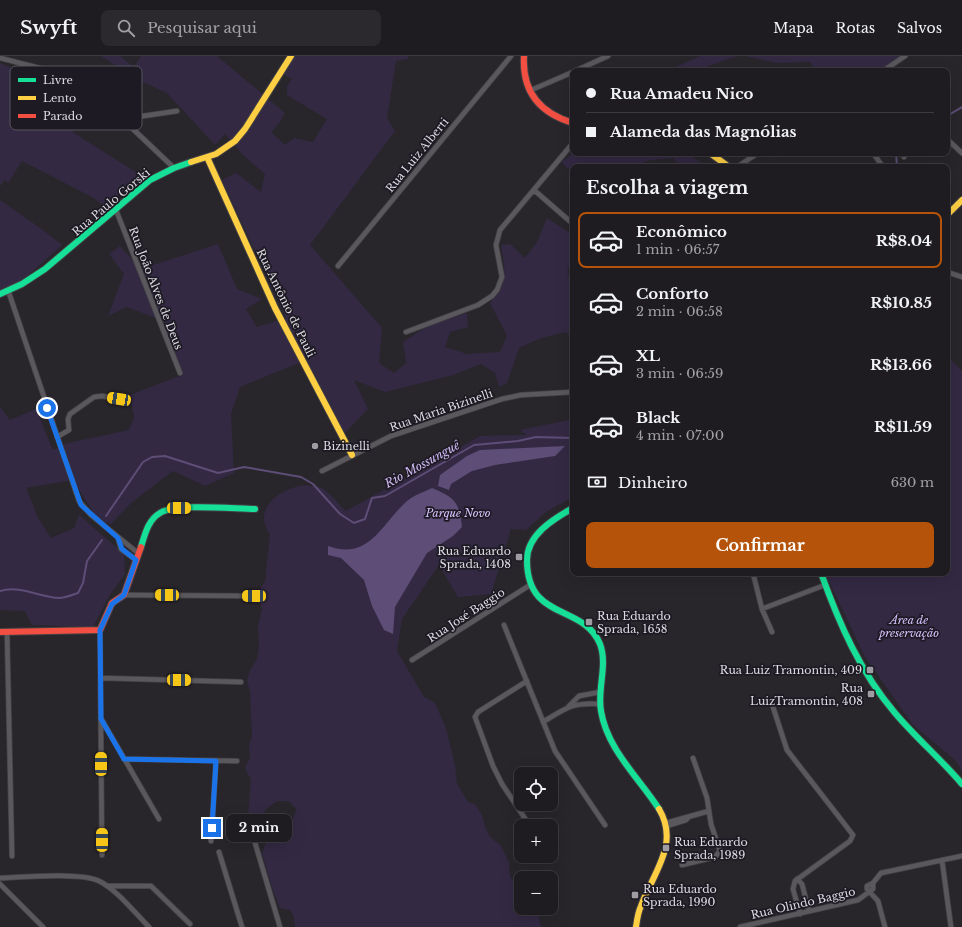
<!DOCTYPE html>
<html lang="pt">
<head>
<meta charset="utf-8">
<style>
  :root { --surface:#1e1c20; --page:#2b292d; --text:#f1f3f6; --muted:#a1a1a5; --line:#3c3a3e; --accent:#b45309 }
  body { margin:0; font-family:"Libre Baskerville",serif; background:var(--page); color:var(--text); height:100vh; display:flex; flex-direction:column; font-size:15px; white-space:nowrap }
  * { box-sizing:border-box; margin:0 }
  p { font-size:13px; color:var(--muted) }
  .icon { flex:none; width:22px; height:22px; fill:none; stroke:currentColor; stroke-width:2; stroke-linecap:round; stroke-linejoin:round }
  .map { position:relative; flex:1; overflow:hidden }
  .sheet { position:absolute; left:570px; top:108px; width:380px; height:412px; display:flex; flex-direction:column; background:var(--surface); border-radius:8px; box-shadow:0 4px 16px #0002,0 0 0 1px var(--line) }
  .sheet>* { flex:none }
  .hud { position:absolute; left:570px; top:12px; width:380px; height:88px; border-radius:8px; box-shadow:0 4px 16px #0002,0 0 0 1px var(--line); display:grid; align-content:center; height:88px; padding:0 16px; background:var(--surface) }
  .controls { position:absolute; left:514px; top:711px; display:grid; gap:8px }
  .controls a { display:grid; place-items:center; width:44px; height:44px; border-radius:8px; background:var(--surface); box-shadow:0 4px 16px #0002,0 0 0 1px var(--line); font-size:20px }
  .end { position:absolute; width:18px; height:18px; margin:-9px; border:5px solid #1a73e8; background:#fff; box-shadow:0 0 0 2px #fff }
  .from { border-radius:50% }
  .bubble { position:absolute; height:28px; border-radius:8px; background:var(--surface); box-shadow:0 4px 16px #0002,0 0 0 1px var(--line); font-size:13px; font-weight:700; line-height:28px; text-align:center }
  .car { position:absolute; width:12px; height:24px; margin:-12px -6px; border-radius:5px; box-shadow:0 0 3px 1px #0007; background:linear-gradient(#f5c518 24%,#345 0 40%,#f5c518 0 76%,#345 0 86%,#f5c518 0) }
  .hud b { display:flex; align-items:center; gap:14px; height:38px; font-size:15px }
  .hud b+b { border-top:1px solid var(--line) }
  .hud i { width:10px; height:10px; background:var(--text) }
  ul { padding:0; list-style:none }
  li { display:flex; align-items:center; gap:12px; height:56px; margin:0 8px 6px; padding:0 8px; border:2px solid transparent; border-radius:8px }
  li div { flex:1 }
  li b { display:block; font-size:15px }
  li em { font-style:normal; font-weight:700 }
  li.current { border-color:var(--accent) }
  li>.icon { width:36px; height:36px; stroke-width:1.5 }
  h2 { padding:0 16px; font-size:18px; line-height:48px }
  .pay { display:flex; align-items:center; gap:10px; height:44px; padding:0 16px; font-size:15px }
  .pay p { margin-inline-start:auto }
  .action { display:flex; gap:8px; margin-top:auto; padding:8px 16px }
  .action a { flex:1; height:46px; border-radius:8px; background:var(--accent); color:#fff; font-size:16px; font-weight:700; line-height:46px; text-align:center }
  header { display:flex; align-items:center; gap:24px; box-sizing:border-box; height:56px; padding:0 20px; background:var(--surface); border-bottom:1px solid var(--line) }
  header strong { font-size:19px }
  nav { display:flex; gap:22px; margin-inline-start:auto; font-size:14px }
  .search { width:280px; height:36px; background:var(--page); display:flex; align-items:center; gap:10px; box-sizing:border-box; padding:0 14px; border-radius:8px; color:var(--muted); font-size:15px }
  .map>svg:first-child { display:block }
  .green { fill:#332943 }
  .water { fill:#5d4d77 }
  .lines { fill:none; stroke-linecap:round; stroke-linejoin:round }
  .stream { stroke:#5d4d77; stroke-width:2 }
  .street-casing { stroke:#424144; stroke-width:6 }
  .fast-casing { stroke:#424144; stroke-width:8 }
  .slow-casing { stroke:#424144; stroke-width:8 }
  .jam-casing { stroke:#424144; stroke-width:8 }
  .street { stroke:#5a585c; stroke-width:4.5 }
  .fast { stroke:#16e098; stroke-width:6 }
  .slow { stroke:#ffcf43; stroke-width:6 }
  .jam { stroke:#f24e42; stroke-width:6 }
  .route { stroke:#1a73e8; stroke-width:5 }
  .poi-dot { fill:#9e9ca2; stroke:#1d1a23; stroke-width:1.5 }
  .labels { text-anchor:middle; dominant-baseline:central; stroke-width:3.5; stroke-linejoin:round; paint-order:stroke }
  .street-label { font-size:11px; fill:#dedce2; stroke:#1d1a23 }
  .poi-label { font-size:11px; fill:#dedce2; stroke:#1d1a23; text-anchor:start }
  .park-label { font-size:11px; font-style:italic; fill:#d9c3ff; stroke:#1d1a23 }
  .water-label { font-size:12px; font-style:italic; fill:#ceb9f4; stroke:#1d1a23 }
  .key { fill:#1d1a23; stroke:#57545c; stroke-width:1 }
  .key-label { font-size:11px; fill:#dedce2 }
</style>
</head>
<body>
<header>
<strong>Swyft</strong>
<div class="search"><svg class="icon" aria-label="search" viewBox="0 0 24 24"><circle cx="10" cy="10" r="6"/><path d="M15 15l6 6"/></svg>Pesquisar aqui</div>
<nav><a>Mapa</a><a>Rotas</a><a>Salvos</a></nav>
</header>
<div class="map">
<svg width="962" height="871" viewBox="0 0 962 871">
  <rect width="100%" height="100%" fill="#28262b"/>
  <path class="green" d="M101 0H120L134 11 141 0H217L285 57 280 66 271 76 285 89 294 82 313 86 327 63 287 39V30L292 23 283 18 295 0H408V3L396 5 387 62 395 75 310 189 382 272 379 307 394 317 406 307 403 286 428 270 467 257 468 271 450 276 445 291 467 298 500 296 507 280 490 247C509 225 505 217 501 189L510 188 525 202 537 186 547 162 573 179V199L567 216 573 223V283L566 276 541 282 519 292 507 327 499 331 495 317 481 308 453 319 385 336 354 324 368 353 345 377 306 304 240 331 231 358 234 417 205 430 173 415 131 447 111 468 98 464 73 424 26 432 38 462 51 482 74 472 79 459 124 498 125 518 109 540 93 571 32 569 25 555 0 554V351L10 364 36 353 53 394 68 387 129 374 134 361 130 339 182 319 163 265 127 251 108 260 124 218 109 198 120 190 141 213 218 188 237 233 262 243 246 253 257 271 286 262 222 124 236 117 261 136 265 118 244 100 225 78 215 89 167 37 134 22Z
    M700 0H737L708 10V15H667Z
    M745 0H899L880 15H816L810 6 776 7Z
    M0 7 55 32 61 57 74 77 145 122 104 150 94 142 22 105 8 127 5 124 0 130Z
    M574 97H686L708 111H680L674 102 650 104 632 111H573V117L561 106Z
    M763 97H791L775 102Z
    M0 144 43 174 62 189 22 225 0 234Z
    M947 300 962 315V715L955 704 913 669 865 601 825 517H947Z
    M573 363V441L546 456 526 474 511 473 491 538 458 541 439 509 402 563 397 595 424 641 435 647 446 672 455 709 457 728 468 746 475 748 482 759 485 771 490 781 501 790 509 807 510 820 516 831 521 834V852H537L541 871H295L294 860 290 854 280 852 272 832 262 797 267 784C282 777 293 770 296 753L289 745H277L265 754 262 766 257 772H251L248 760 251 723 247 717 245 711 250 702 249 689 252 680 250 636 247 624 250 614 257 603 259 591 258 570 262 553 259 544V534L265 526 270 478C247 448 295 421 322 432 330 436 339 449 346 455L480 380 527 379 520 374Z"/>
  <path class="water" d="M565 390 555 400 495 409 472 415 451 428 449 434 438 430 440 419 467 400 480 394Z
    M432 432C455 442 459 445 462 471L453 480 427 497 395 551 393 578 384 574 372 550 364 524 341 502 328 499V490C370 505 381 468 407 445 414 439 424 436 432 432Z"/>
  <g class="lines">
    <path class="stream" d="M947 60 962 51
      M896 97 897 111
      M106 460 143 406 152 401 165 400 218 417 244 411 301 421 313 428 340 458 354 467 365 463 372 442 385 440 474 389 518 385 536 381 573 382
      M0 535C20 529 39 541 59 542 65 542 72 539 78 537L83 527 87 505 102 484"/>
    <g class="street-casing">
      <path id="street" d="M0 2 43 13H62L73 16 174 112
        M43 13C60 29 66 33 90 32
        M575 15 608 0
        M883 15 905 0
        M529 35 573 16
        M123 63 177 55
        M947 83 962 97
        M873 97 883 111
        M904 101 906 97
        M737 111 758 97
        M534 134 573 168
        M116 154 180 317
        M338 210 511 0
        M947 216 962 221
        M8 234 79 445 91 459 138 497
        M406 276 478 249 492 240 497 234 502 221 496 189 500 174 573 87
        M57 381 69 374 68 363 70 358 94 341 102 340 119 343
        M322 415 391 380 502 343 521 339 573 336
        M118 482 121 493 136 504
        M753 517 762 553 772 576
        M124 539 254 540
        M762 553 825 529
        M504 569 555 695 605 769
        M100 574 102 799
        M7 575 12 800
        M412 604 530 529
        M101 622 241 626
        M527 625 478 656 475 661 493 710 502 728 530 770
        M569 650 579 640 600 636
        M773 651 787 694 853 779 850 785 795 825 793 833 800 858
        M102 664 159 763
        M543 666C566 652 572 646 600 648
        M124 703 237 705
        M666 767 709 755
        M667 770 686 764 688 762
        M253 780 280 871
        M211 785 216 705
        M219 796 242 871
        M942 804 951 871
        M682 809 715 801 720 795 711 768 707 742 693 702
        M0 822C22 821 81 816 99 825 116 833 135 857 149 871
        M797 823 802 828 809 855
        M873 827 881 817 962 800
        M873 827 867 830V833L878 845 885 871
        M0 828 43 871
        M107 830H151L190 868
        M740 871 858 844 873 833V827"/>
    </g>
    <g class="fast-casing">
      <path id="fast" d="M0 238 22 228 45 213 150 124 174 112 191 106
        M573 452C553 463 527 479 527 504 527 566 583 547 600 588 608 609 597 633 601 655 607 693 639 722 659 753
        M141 491C145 478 148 464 160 457 175 447 235 453 255 453
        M821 517C839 567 860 616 895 657 916 682 941 703 962 728"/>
    </g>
    <g class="slow-casing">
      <path id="slow" d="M710 97 729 111
        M207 101 275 252 352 399
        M191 106 216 98 235 85 245 73 291 0
        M947 159 962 144
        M636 871C637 864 638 856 641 850 653 817 680 788 659 753"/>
    </g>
    <g class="jam-casing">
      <path id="jam" d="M524 0C522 35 539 57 573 67
        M0 576 100 574 112 547 124 539 141 491"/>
    </g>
    <use href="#street" class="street"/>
    <use href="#fast" class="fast"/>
    <use href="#slow" class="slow"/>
    <use href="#jam" class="jam"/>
  </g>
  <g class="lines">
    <path class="route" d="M47 352 81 449 118 482 122 493 136 504 124 539 112 548 100 574 101 663 124 703 216 705 212 772"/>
  </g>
  <g class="poi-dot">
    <circle cx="315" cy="390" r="4"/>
    <rect x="515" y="497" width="8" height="8" rx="2"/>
    <rect x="585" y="562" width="8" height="8" rx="2"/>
    <rect x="866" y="610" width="8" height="8" rx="2"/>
    <rect x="867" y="634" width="8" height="8" rx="2"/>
    <rect x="662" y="788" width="8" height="8" rx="2"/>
    <rect x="631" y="835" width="8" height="8" rx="2"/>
  </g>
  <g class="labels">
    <g class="street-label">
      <text transform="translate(417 99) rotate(-51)">Rua Luiz Alberti</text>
      <text transform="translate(111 146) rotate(-40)">Rua Paulo Gorski</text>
      <text transform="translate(156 232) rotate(69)">Rua João Alves de Deus</text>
      <text transform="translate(286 247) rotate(64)">Rua Antônio de Pauli</text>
      <text transform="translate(441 354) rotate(-19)">Rua Maria Bizinelli</text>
      <text transform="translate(466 559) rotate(-33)">Rua José Baggio</text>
      <text transform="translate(803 847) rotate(-13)">Rua Olindo Baggio</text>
    </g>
    <g class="poi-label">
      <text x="323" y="390">Bizinelli</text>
      <text x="511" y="495" text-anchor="end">Rua Eduardo<tspan x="511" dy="13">Sprada, 1408</tspan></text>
      <text x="597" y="560">Rua Eduardo<tspan x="597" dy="13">Sprada, 1658</tspan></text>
      <text x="862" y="614" text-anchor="end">Rua Luiz Tramontin, 409</text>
      <text x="863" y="632" text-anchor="end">Rua<tspan x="863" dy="13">LuizTramontin, 408</tspan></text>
      <text x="674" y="786">Rua Eduardo<tspan x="674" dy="13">Sprada, 1989</tspan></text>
      <text x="643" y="833">Rua Eduardo<tspan x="643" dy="13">Sprada, 1990</tspan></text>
    </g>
    <g class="park-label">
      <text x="458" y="457">Parque Novo</text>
      <text x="909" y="564">Área de<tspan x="909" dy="13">preservação</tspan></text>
    </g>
    <g class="water-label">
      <text transform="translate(422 408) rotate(-29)">Rio Mossunguê</text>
    </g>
  </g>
  <rect x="10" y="10" width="132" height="64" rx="6" class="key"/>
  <rect x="18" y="22" width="18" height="4" fill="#16e098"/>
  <rect x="18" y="40" width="18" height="4" fill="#ffcf43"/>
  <rect x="18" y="58" width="18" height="4" fill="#f24e42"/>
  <g class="key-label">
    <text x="43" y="28">Livre</text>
    <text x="43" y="46">Lento</text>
    <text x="43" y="64">Parado</text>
  </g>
</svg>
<div class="controls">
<a><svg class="icon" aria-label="locate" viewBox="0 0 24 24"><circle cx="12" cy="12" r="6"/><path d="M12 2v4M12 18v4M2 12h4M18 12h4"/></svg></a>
<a>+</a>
<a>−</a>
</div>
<i class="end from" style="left:47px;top:352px"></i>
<i class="end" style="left:212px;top:772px"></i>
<div class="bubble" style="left:226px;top:758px;width:66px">2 min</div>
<i class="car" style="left:119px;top:343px;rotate:279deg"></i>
<i class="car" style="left:179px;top:452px;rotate:90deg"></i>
<i class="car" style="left:167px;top:539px;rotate:271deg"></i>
<i class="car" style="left:254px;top:540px;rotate:270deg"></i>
<i class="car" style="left:179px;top:624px;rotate:91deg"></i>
<i class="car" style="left:101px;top:708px;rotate:0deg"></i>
<i class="car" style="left:102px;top:784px;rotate:0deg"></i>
<div class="hud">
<b><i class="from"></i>Rua Amadeu Nico</b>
<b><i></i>Alameda das Magnólias</b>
</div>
<section class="sheet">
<h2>Escolha a viagem</h2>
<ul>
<li class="current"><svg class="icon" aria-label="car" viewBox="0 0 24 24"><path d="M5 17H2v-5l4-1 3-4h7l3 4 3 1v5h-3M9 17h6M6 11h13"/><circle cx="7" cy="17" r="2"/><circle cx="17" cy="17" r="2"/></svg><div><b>Econômico</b><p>1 min · 06:57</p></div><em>R$8.04</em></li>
<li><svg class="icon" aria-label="car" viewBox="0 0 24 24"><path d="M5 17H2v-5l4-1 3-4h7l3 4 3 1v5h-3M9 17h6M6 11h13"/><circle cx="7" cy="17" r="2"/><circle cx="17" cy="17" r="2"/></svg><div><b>Conforto</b><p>2 min · 06:58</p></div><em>R$10.85</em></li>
<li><svg class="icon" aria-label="car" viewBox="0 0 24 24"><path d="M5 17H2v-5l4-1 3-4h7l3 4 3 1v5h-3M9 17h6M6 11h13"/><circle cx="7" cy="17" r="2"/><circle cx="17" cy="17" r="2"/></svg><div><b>XL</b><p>3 min · 06:59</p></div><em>R$13.66</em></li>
<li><svg class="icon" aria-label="car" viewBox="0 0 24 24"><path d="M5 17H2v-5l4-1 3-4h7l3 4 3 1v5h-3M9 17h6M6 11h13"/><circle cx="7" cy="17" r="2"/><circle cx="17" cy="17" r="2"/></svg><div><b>Black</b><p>4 min · 07:00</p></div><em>R$11.59</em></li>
</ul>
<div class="pay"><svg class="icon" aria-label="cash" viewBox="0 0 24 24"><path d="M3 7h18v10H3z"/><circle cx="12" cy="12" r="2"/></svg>Dinheiro<p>630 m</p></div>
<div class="action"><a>Confirmar</a></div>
</section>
</div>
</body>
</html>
